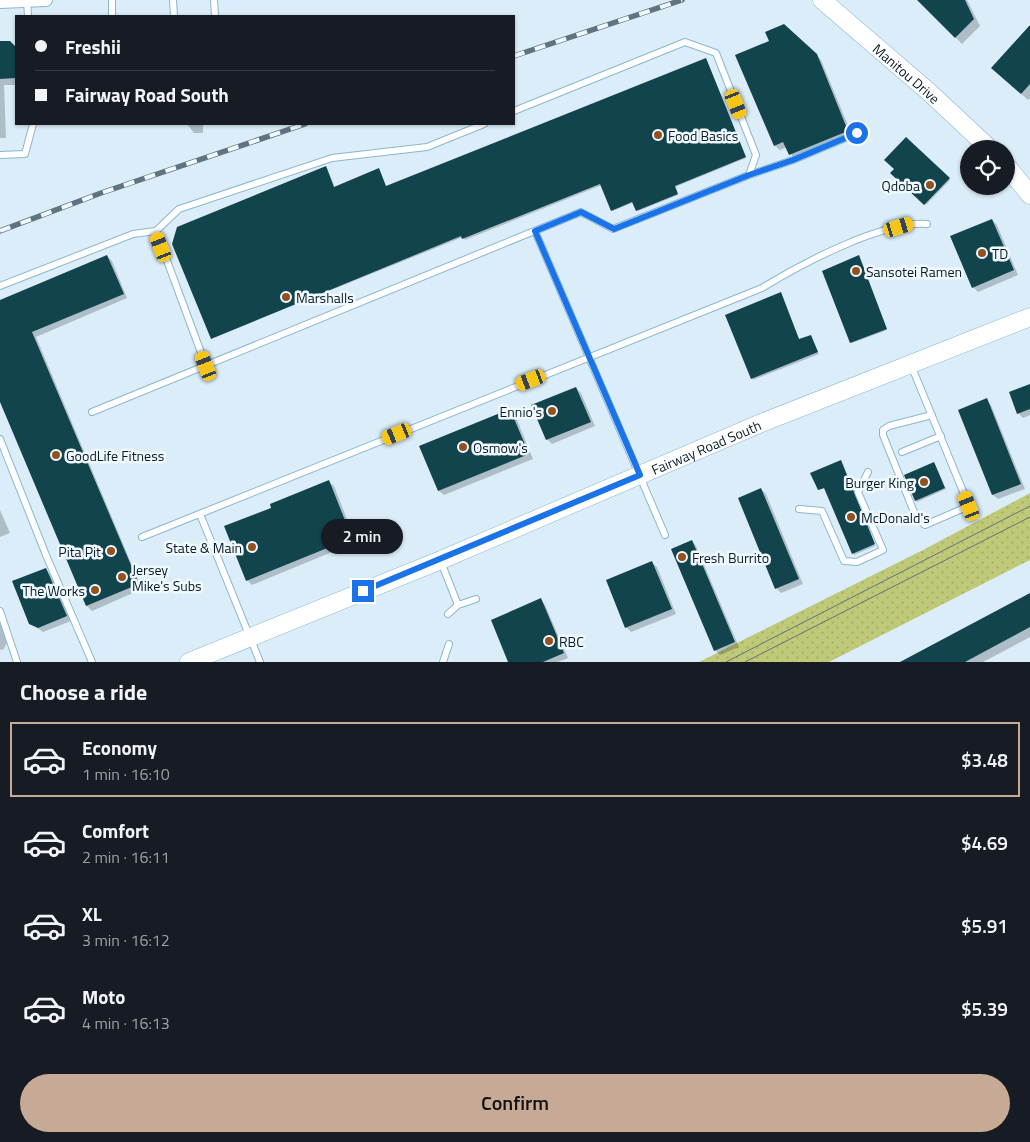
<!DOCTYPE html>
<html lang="en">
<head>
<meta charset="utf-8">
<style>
  :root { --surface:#171b24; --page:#242831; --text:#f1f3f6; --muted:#9ea1a6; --line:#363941; --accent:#c7aa95 }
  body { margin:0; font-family:"Titillium Web",sans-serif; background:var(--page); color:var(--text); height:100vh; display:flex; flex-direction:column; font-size:19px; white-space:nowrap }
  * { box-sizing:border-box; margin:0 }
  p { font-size:16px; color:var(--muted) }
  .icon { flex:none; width:28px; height:28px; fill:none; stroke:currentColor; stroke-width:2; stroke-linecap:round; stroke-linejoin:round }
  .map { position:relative; height:662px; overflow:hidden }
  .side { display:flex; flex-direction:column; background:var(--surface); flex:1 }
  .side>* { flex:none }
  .top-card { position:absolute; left:15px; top:15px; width:500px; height:110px; border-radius:0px; box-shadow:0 1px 4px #0004; display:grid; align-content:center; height:110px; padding:0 20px; background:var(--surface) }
  .fabs { position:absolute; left:960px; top:140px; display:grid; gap:10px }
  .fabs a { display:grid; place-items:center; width:55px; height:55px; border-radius:50%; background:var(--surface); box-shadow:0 1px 4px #0004; font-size:25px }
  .end { position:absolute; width:22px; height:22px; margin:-11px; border:6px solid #1a73e8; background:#fff; box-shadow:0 0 0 2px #fff }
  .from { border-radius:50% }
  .bubble { position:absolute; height:35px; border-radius:18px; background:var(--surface); box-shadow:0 1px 4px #0004; font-size:16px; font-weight:600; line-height:35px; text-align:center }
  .car { position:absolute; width:15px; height:30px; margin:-15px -8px; border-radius:6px; box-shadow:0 0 4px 1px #0007; background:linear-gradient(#f5c518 24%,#345 0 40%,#f5c518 0 76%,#345 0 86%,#f5c518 0) }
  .top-card b { display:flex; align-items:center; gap:18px; height:48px; font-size:19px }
  .top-card b+b { border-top:1px solid var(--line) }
  .top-card i { width:12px; height:12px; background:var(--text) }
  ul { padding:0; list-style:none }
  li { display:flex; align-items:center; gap:15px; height:75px; margin:0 10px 8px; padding:0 10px; border:2px solid transparent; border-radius:0px }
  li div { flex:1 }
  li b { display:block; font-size:19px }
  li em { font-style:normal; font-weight:600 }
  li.active { border-color:var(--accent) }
  li>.icon { width:45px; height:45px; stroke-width:1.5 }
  h2 { padding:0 20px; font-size:22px; line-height:60px }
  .button { display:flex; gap:10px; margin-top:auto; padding:10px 20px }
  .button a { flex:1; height:58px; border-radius:30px; background:var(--accent); color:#111; font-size:20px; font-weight:600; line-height:58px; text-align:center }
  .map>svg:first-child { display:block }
  .green { fill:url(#green-dots) }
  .shadow { fill:#0003 }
  .building { fill:#12444e }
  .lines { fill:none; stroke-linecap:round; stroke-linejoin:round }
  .lane-casing { stroke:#89b7d2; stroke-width:8 }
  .street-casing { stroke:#89b7d2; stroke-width:14 }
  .secondary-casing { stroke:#89b7d2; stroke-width:19 }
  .lane { stroke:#fff; stroke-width:6 }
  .street { stroke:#fff; stroke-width:12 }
  .secondary { stroke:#fff; stroke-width:18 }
  .tram { stroke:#61737e; stroke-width:1 }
  .rail-casing { stroke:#61737e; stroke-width:5.5 }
  .rail { stroke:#f0f9ff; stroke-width:4; stroke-dasharray:11; stroke-linecap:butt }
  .route { stroke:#1a73e8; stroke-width:6 }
  .poi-dot { fill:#93511f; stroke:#f0f9ff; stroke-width:2 }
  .labels { text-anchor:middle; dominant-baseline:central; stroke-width:5; stroke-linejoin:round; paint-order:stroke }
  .street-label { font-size:14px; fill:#091b25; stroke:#f0f9ff }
  .poi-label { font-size:14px; fill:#091b25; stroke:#f0f9ff; text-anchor:start }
</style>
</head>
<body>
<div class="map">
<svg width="1030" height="662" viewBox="0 0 1030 662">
  <defs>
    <pattern id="green-dots" width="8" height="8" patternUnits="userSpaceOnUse" patternTransform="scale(1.25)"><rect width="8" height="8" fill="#bfc977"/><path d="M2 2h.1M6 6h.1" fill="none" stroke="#a3ac67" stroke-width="1.8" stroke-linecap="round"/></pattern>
  </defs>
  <rect width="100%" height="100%" fill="#dbedf9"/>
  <path class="green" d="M1030 493V560L829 662H699L925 549Z"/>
  <path class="shadow" d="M919 0H967L980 26 962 44Z
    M1030 27V98L1028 100 999 74Z
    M9 42 16 49V85H4L6 138H0V43Z
    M816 55 821 60 852 135 794 159 787 147 780 150 775 146Z
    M707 61 746 158 675 187 678 195 638 211 634 202 613 211 602 185 465 240 463 237 212 338 327 168 335 188 386 187Z
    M187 124H203V133H194Z
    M906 139 950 180 926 205 892 173 896 169Z
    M992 220 997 225 1018 275 978 292 973 287Z
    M107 256 112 261 127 298 36 337 142 589 92 611 87 606 0 399V301Z
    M859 258 887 330 852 343 851 342Z
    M781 295 800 341 811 336 819 354 753 380 726 315Z
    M1030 385V415L1023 418 1018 413Z
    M576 388 581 393 595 426 552 444 547 439Z
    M987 400 991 405 1025 489 998 499 993 495 960 410Z
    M510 410 515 415 533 459 444 495 439 491 421 447Z
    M841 461 875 546 854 555 825 488 819 490Z
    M935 464 946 489 917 502 906 475Z
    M329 482 334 486 356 542 252 585 247 580 273 508Z
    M761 489 766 494 803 584 781 593 776 588Z
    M0 510 10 533 0 537Z
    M692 541 696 546 739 647 720 655 715 650Z
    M652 563 657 567 676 614 631 632 626 627Z
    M46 569 50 574 71 621 43 632 30 623Z
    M1030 594V637L983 662H903Z
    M541 600 545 605 568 658 558 662H509Z
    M0 623 7 642 4 649 0 650Z"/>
  <path class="building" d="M917 0H965L974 19 955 38Z
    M784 24 817 54 848 131 789 155 783 142 774 146 735 55 769 41 765 32Z
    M1030 25V84L1021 94 991 68Z
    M0 41H10L15 46 16 78 0 79Z
    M706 58 746 157 675 186 678 194 636 211 632 202 611 211 600 184 462 239 461 236 211 339 172 244 177 227 326 166 334 187 379 168 386 186Z
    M906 137 950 178 924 205 890 173 894 169 884 160Z
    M992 219 1014 270 972 288 950 236Z
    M107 255 124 294 32 332 139 584 86 606 0 402V300Z
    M859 255 887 329 850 343 822 271Z
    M781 292 799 339 811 335 818 352 751 379 725 315Z
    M1030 384V409L1017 414 1009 392Z
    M576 387 591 422 546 440 531 405Z
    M987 398 1021 484 992 495 958 410Z
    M510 409 529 454 438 491 419 446Z
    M841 460 875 544 852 554 824 488 818 490 810 473Z
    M934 462 945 488 915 501 904 475Z
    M329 480 352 538 246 581 224 526 271 508 270 504Z
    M761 488 799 579 775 589 738 498Z
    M692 540 735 642 714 651 671 549Z
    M652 561 672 609 625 628 606 580Z
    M46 568 67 616 38 628 29 624 12 581Z
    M1030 593V627L965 662H900Z
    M541 598 564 653 543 662H508L491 620Z"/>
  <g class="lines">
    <g class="lane-casing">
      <path id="lane" d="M112 0V16
        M173 0 174 16
        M214 0 215 16
        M27 1 28 16
        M514 111 685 42 716 53 756 155 749 175
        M0 155 25 154 33 124
        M156 231 206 366
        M535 231 665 535
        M0 286 133 234 156 231 179 209 332 158 427 147 484 124
        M911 365 969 506 925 525 916 517 883 435V430L889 426 932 415
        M92 412 581 212 613 229 749 175 793 160 857 133
        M0 439 46 555 92 662
        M902 452 941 436
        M799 509 822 511 844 561 857 562 883 550 858 492 868 472
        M200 514 260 662
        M142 537 762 288C801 264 882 221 927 224
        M441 562 458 605
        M0 611 17 662
        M448 614 458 605 476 599
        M443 662 449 644"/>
    </g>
    <g class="street-casing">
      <path id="street" d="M0 2 46 0"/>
    </g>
    <g class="secondary-casing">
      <g id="secondary">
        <path id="s1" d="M822 0 929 92 990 149"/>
        <path d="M1006 165 1030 195"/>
        <path id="s2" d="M189 662 441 560 759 424 1030 317"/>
      </g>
    </g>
    <use href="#lane" class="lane"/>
    <use href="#street" class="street"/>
    <use href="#secondary" class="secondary"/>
    <path class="tram" d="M726 662 1030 506
      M745 662 1030 517"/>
    <g class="rail-casing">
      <path id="rail" d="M514 56 682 0
        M0 231 101 193 305 124"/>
    </g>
    <use href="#rail" class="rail"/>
  </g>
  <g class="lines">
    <path class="route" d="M363 591 640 475 535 231 581 212 614 229 749 175 793 160 857 133"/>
  </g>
  <g class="poi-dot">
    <circle cx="658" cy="135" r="5"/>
    <circle cx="930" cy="185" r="5"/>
    <circle cx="982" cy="253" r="5"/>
    <circle cx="856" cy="271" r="5"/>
    <circle cx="286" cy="297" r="5"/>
    <circle cx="552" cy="411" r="5"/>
    <circle cx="463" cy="447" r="5"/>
    <circle cx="56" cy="455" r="5"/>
    <circle cx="924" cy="482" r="5"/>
    <circle cx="851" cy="517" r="5"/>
    <circle cx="252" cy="547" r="5"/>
    <circle cx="111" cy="551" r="5"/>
    <circle cx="682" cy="557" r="5"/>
    <circle cx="122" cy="577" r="5"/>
    <circle cx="95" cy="590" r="5"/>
    <circle cx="549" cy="641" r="5"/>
  </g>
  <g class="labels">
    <g class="street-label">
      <text stroke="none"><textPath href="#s1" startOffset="112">Manitou Drive</textPath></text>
      <text stroke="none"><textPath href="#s2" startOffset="560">Fairway Road South</textPath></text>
    </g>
    <g class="poi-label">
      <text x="668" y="135">Food Basics</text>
      <text x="920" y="185" text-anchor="end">Qdoba</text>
      <text x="992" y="253">TD</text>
      <text x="866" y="271">Sansotei Ramen</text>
      <text x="296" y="297">Marshalls</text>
      <text x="542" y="411" text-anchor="end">Ennio's</text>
      <text x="473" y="447">Osmow's</text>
      <text x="66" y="455">GoodLife Fitness</text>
      <text x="914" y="482" text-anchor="end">Burger King</text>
      <text x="861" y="517">McDonald's</text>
      <text x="242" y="547" text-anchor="end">State &amp; Main</text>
      <text x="101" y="551" text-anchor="end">Pita Pit</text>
      <text x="692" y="557">Fresh Burrito</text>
      <text x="132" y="569">Jersey<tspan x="132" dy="16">Mike's Subs</tspan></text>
      <text x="85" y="590" text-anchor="end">The Works</text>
      <text x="559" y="641">RBC</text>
    </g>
  </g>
</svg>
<div class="fabs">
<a><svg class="icon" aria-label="locate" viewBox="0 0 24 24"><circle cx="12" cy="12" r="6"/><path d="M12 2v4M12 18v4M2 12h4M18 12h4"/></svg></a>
</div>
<i class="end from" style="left:857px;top:133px"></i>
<i class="end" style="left:363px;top:591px"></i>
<div class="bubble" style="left:321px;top:519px;width:82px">2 min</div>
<i class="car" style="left:736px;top:104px;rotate:158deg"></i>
<i class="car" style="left:899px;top:227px;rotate:73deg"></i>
<i class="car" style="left:161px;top:247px;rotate:339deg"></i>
<i class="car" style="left:206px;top:366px;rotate:339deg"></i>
<i class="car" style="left:531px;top:380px;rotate:249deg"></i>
<i class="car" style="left:397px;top:434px;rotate:248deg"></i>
<i class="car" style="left:969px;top:506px;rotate:338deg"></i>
<div class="top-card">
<b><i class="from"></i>Freshii</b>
<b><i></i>Fairway Road South</b>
</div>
</div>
<section class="side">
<h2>Choose a ride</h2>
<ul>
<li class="active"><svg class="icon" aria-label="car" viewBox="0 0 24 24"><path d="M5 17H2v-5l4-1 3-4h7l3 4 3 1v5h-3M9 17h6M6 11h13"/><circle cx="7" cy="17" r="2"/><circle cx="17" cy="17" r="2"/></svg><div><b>Economy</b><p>1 min · 16:10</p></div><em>$3.48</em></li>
<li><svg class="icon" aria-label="car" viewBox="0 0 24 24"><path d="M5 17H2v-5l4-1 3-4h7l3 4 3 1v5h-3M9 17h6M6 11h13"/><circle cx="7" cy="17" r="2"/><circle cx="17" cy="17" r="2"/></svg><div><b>Comfort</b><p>2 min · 16:11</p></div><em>$4.69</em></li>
<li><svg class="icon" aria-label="car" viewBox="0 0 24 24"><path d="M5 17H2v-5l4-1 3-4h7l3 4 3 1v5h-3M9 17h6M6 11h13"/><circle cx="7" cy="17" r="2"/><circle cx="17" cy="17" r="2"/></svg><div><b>XL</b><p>3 min · 16:12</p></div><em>$5.91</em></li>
<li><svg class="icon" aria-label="car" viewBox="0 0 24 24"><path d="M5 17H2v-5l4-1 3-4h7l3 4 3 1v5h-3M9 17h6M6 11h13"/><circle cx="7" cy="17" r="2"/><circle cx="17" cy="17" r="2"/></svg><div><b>Moto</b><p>4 min · 16:13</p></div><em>$5.39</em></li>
</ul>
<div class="button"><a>Confirm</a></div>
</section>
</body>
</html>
